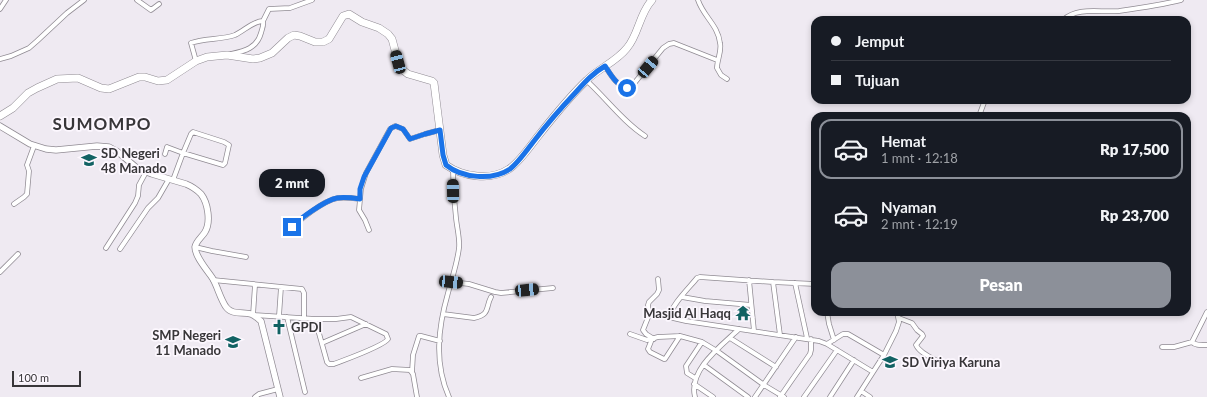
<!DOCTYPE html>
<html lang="id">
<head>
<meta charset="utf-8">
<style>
  :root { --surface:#171b24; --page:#242831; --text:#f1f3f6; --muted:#9ea1a6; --line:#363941; --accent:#8c9099 }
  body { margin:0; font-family:Lato,sans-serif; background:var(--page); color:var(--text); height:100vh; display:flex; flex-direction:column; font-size:15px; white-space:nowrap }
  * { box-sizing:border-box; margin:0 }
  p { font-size:13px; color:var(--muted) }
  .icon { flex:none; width:22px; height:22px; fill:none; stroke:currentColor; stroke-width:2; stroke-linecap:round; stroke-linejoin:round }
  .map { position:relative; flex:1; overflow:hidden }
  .panel { position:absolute; left:811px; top:112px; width:380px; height:204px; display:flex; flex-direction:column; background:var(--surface); border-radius:12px; box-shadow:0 2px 6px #0003 }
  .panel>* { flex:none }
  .banner { position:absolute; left:811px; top:16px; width:380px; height:88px; border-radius:12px; box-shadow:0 2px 6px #0003; display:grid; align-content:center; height:88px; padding:0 20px; background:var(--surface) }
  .scale { position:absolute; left:12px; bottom:10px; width:69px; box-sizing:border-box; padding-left:4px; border:2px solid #383639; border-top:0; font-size:11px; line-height:14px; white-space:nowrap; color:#383639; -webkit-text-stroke:3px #fcf7fe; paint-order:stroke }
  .end { position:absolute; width:18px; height:18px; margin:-9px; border:5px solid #1a73e8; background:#fff; box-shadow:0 0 0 2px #fff }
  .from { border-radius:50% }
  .bubble { position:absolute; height:28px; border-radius:12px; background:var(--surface); box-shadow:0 2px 6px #0003; font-size:13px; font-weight:800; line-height:28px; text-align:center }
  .car { position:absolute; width:12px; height:24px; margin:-12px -6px; border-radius:5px; box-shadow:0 0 3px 1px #0007; background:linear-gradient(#222 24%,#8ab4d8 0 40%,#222 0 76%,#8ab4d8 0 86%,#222 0) }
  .banner b { display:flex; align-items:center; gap:14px; height:38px; font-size:15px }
  .banner b+b { border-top:1px solid var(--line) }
  .banner i { width:10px; height:10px; background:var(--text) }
  ul { padding:7px 0 0; list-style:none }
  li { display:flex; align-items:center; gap:12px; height:60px; margin:0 8px 6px; padding:0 12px; border:2px solid transparent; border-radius:12px }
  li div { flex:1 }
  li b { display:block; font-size:15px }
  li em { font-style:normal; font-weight:800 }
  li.on { border-color:var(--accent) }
  li>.icon { width:36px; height:36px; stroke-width:1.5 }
  .button { display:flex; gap:8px; margin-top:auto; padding:8px 20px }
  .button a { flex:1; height:46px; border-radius:12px; background:var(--accent); color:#fff; font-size:16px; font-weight:800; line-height:46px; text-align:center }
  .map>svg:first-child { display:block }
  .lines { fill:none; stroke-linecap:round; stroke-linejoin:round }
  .street-casing { stroke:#908b93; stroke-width:5.5 }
  .secondary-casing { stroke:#908b93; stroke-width:7 }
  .highway-casing { stroke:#908b93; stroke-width:8 }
  .street { stroke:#fff; stroke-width:4 }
  .secondary { stroke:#fff; stroke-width:5.5 }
  .highway { stroke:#fff; stroke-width:7 }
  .route { stroke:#1a73e8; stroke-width:5 }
  .labels { text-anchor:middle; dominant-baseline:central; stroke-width:3.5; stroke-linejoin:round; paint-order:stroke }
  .poi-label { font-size:13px; font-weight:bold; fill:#383639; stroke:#fcf7fe; text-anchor:start }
  .district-label { font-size:17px; font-weight:bold; letter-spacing:1px; fill:#383639; stroke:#fcf7fe }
</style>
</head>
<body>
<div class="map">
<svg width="1207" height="397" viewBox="0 0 1207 397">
  <rect width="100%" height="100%" fill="#efeaf2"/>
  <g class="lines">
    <g class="street-casing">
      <path id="street" d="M137 0 151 10 159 4
        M698 0C703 16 718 25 720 43 722 51 717 60 717 68L721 75 727 79
        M0 9 6 0
        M1063 20C1079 6 1100 13 1119 11 1140 8 1161 5 1181 0
        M263 21 269 9 290 8 312 0
        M0 59 11 56 29 48 37 41 67 13 84 0
        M196 61 191 43C205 38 221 40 235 35 244 31 253 21 263 21 264 25 262 29 261 33 257 48 245 51 231 54
        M605 66C611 75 616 85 627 88L632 86 663 48 669 44 674 43 717 60
        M586 80C606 98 622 121 645 136
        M979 116 985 100
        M165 154 167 147 183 153 191 134 193 132 224 142 229 145 225 163 223 165 183 153 173 180
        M14 204 24 197 27 194 29 171 27 165 34 146
        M369 230 365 220 359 210 361 189 366 173 390 129 395 126 403 129 410 139 425 134 440 130
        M289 232C297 221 324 200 338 198 345 197 353 198 360 199
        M195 247 212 251 246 257
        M106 248 135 203 138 196 139 185 146 172
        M120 249 148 208 158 198 169 179
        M0 272 18 254
        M213 280 302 289 304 293V318
        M749 280 754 331
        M451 282 469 284 495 292 501 293 553 288
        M773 282 780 335
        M795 283 807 338
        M815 284 773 282 700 277 697 278C690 287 670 306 670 317L673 318 686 321 819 341 827 344 873 372
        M255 285 253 315 315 319H336L351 317 386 334 388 339C384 346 344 360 334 364H329L327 362 315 319
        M682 297 705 301 751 305
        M827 312 829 324 834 340
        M443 314 474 318C491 314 485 308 491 297
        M279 316 281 287
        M287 317 305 392
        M899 318 912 323 917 330 922 334 923 336 916 345C920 354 935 359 943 364
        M630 334 647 340 658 337 680 336 702 342 717 351 764 385 784 397
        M730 338 776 367
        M652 339 648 349 650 352 664 359H665L680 336
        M654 339 646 334 643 330 649 315 648 305 649 302 657 294 659 290 658 279
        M1192 342C1196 346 1201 345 1207 345
        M322 343 366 324
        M827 344 843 334H848L884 355
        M1162 347H1174L1192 342 1207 312
        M704 365 748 397
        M412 372 413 355 419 336H421L440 341
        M361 378 392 369 410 370 413 374 417 397
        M695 378 687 373 686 366 702 342
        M694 384 713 397
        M861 391 870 397
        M255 397 259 394 278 389
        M449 397C434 363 438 328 448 293 452 278 457 264 459 248 460 239 457 228 456 218 454 202 453 186 453 170
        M695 397C688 370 721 346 739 329
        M755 397 796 337
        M780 397 810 354 811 350V339
        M804 397 837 350
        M830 397 854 360
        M857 397 884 355 896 331 899 322 897 312"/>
    </g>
    <g class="secondary-casing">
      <path id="secondary" d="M0 126 30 144 46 149 56 150 97 146 109 147 118 152 138 169 152 174 186 184C191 186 197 190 201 194 208 203 211 222 205 232 202 237 196 241 195 247 195 257 208 271 213 279 218 288 220 298 226 307 232 315 242 312 251 314 255 315 258 319 261 321L280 397"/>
    </g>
    <g class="highway-casing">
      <path id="highway" d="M0 116 13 108 28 93 37 88 57 79 78 78 101 88 109 89 139 77H145L158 81 167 80 196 61 207 57 227 55 253 59 260 58 272 53 288 38 294 35 300 36 315 42H323L329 39 343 16 349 14 362 22 379 28 388 34 392 39 399 65 404 71 408 74 432 81 434 83 443 155 446 165C463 177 491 181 509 169 519 163 531 145 539 135 554 116 569 97 587 80 599 68 616 62 627 48 639 34 639 14 652 0"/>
    </g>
    <use href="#street" class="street"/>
    <use href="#secondary" class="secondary"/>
    <use href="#highway" class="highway"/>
  </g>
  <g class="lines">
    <path class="route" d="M292 227C300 218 326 200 337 198 344 197 353 198 360 199V189L364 177 391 128 396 126 403 129 410 139 425 134 440 130 443 155 446 165C462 178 492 181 510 169 518 163 527 150 534 141 547 124 561 108 576 92 585 82 593 73 605 66 611 75 616 85 627 88"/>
  </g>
  <defs>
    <g id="school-bare" transform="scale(1.2)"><path d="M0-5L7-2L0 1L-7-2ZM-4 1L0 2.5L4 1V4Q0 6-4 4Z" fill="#116263" stroke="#fcf7fe" stroke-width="2.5" paint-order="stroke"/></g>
    <g id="temple-bare" transform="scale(1.2)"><path d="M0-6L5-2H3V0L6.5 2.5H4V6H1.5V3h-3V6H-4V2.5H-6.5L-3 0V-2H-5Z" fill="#116263" stroke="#fcf7fe" stroke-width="2.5" paint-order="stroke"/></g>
    <g id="church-bare" transform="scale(1.2)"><path d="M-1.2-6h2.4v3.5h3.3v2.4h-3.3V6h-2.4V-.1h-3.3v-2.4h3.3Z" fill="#116263" stroke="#fcf7fe" stroke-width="2.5" paint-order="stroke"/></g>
  </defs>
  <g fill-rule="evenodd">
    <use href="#school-bare" x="89" y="160"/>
    <use href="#temple-bare" x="743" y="313"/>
    <use href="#church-bare" x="279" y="327"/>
    <use href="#school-bare" x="233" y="342"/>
    <use href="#school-bare" x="890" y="362"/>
  </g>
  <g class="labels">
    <g class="poi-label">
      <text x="101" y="153">SD Negeri<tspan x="101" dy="15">48 Manado</tspan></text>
      <text x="731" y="313" text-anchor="end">Masjid Al Haqq</text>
      <text x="291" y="327">GPDI</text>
      <text x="221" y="335" text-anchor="end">SMP Negeri<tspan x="221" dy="15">11 Manado</tspan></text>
      <text x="902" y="362">SD Viriya Karuna</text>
    </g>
    <g class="district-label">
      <text x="102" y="123">SUMOMPO</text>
    </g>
  </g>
</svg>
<div class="scale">100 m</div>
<i class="end from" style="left:627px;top:88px"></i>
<i class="end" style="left:292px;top:227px"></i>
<div class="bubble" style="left:259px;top:169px;width:66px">2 mnt</div>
<i class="car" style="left:398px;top:62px;rotate:345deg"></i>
<i class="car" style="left:648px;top:67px;rotate:40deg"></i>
<i class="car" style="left:453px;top:191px;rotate:359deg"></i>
<i class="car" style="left:451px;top:282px;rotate:96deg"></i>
<i class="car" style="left:527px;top:290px;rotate:84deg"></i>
<div class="banner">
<b><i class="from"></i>Jemput</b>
<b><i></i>Tujuan</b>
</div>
<section class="panel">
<ul>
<li class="on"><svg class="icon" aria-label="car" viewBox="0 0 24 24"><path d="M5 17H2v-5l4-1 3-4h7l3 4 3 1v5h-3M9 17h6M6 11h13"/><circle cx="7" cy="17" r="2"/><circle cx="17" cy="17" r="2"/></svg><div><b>Hemat</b><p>1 mnt · 12:18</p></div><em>Rp 17,500</em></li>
<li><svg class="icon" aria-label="car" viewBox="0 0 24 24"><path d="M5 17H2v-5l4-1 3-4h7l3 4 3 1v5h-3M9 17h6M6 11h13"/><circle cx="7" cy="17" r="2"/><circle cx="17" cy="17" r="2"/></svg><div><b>Nyaman</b><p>2 mnt · 12:19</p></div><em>Rp 23,700</em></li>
</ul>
<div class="button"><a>Pesan</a></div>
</section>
</div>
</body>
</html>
